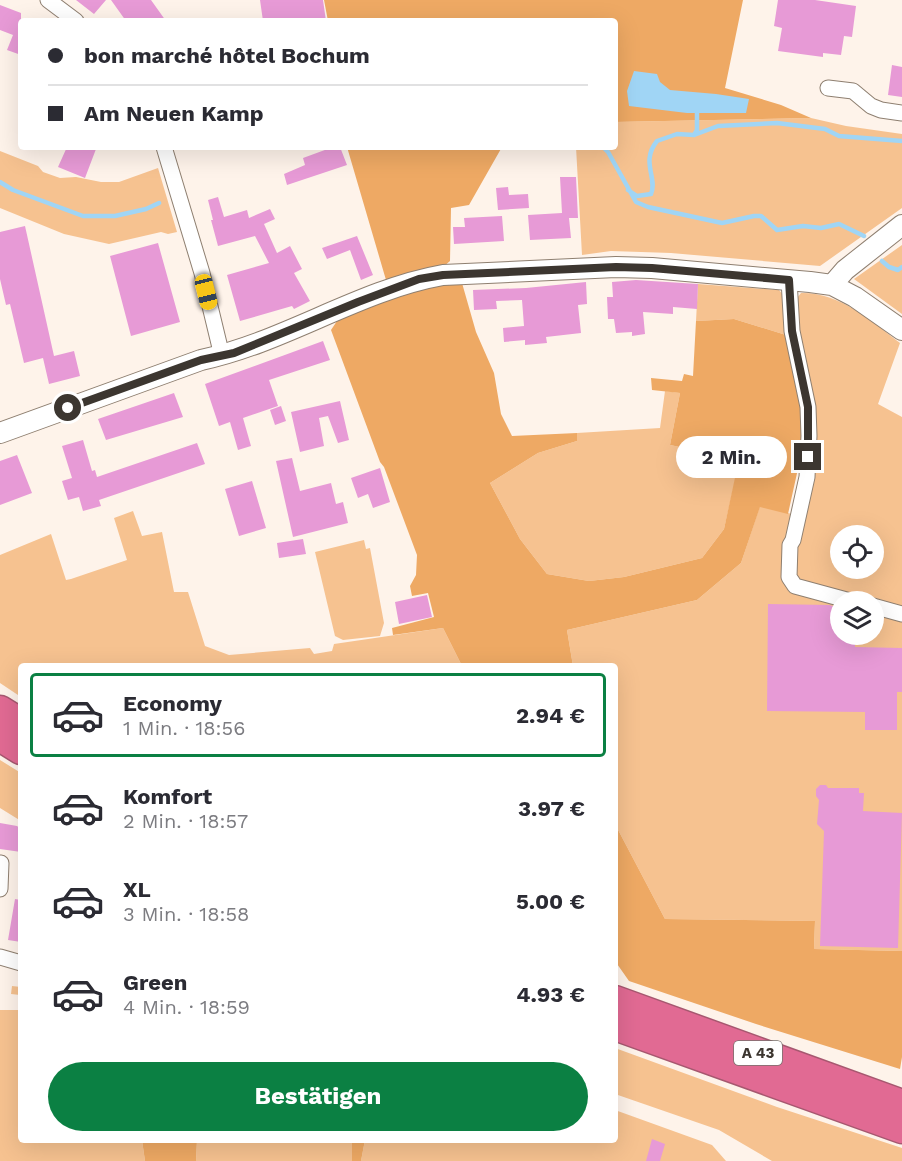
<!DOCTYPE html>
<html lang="de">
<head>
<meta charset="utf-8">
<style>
  :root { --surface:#fff; --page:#f2f2f3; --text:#2b2b33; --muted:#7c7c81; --line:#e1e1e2; --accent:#0b8043 }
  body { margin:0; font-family:"Work Sans",sans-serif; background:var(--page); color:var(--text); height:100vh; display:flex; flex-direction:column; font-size:22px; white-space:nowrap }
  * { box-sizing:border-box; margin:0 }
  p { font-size:20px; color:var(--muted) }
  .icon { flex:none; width:33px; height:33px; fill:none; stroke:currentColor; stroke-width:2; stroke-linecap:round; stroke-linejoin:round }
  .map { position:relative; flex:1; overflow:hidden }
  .drawer { position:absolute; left:18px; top:663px; width:600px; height:480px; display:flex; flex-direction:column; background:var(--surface); border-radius:6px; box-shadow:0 6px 24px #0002 }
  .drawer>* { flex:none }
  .hud { position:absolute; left:18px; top:18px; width:600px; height:132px; border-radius:6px; box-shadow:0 6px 24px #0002; display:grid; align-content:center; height:132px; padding:0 30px; background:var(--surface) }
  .buttons { position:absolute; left:830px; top:525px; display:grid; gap:12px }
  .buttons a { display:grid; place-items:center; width:54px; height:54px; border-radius:50%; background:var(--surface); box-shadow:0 6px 24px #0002; font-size:30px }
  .end { position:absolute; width:27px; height:27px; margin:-14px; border:8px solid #3c3630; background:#fff; box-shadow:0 0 0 3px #fff }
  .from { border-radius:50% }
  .bubble { position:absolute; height:42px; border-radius:21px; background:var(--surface); box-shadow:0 6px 24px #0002; font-size:20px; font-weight:700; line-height:42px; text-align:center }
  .car { position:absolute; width:18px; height:36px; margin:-18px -9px; border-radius:8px; box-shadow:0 0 4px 2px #0007; background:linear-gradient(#f5c518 24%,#345 0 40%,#f5c518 0 76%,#345 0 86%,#f5c518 0) }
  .hud b { display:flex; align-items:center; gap:21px; height:57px; font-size:22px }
  .hud b+b { border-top:2px solid var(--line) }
  .hud i { width:15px; height:15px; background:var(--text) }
  ul { padding:10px 0 0; list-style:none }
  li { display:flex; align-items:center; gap:18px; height:84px; margin:0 12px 9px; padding:0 18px; border:3px solid transparent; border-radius:6px }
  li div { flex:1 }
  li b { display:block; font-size:22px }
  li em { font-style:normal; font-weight:700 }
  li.selected { border-color:var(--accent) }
  li>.icon { width:54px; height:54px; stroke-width:1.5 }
  .action { display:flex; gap:12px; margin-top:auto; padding:12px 30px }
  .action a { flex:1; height:69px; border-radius:36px; background:var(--accent); color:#fff; font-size:24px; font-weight:700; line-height:69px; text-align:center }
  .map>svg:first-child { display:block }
  .green { fill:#f6c290; fill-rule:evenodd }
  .forest { fill:#eea964 }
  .water { fill:#a0d5f5 }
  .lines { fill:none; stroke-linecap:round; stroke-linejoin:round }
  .stream { stroke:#a0d5f5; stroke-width:4.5 }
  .building { fill:#e79ad6 }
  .minor-casing { stroke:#8e7f70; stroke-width:17 }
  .tertiary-casing { stroke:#8e7f70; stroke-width:22 }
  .motorway-casing { stroke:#a75870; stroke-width:31 }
  .minor { stroke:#fff; stroke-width:15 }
  .tertiary { stroke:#fff; stroke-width:20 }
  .motorway { stroke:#e16a93; stroke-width:28 }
  .route { stroke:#3c3630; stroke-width:8 }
  .labels { text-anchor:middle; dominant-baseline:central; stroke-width:5; stroke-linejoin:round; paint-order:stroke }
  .shield { fill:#fff; stroke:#76726e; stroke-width:1.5 }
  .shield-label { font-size:15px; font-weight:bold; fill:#3c3630 }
</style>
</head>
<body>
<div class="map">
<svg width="902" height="1161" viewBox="0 0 902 1161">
  <rect width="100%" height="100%" fill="#fef3ea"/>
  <path class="green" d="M811 118 846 126 902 134V208L820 266 671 253 611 251 582 255 576 147H615V122Z
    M0 151 38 166 43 172 60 178 76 177 101 182H119L158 168 177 232 168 234 161 232 109 244 64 234 0 208Z
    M902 245V314L854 279Z
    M698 284 779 290 784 296 786 335 734 319 696 321Z
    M801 293C839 292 872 321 900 343L878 404 902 417V951L814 949 815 921 665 919 615 824V666H573L567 630 697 600 741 563 760 506 804 517 797 298ZM840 536H873V568H840ZM840 602H873V634H840Z
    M665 391 680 393 670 445 740 459 724 529 702 558 624 577 589 581 547 574 520 539 490 483 538 453 577 441V433L660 428Z
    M133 511 142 536 162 532 174 592H188L205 646 229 655 310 648 314 654 332 651 334 644 443 628 462 666H21V697L0 683V555L51 534 66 580 71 579 127 560 114 518Z
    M364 540 366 549 370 548 384 623 380 636 343 640 335 636 315 552Z
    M0 760 21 773V821L0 808Z
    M12 986 21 987V1140H142L145 1161H0V1010H19L20 995 11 994Z
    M615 1048 777 1107 902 1148V1161H772L719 1130 615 1094Z
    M615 1110 712 1145 726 1161H361L365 1140H615Z
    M197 1140H352V1161H196Z"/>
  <path class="forest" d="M324 0H743L725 88 781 105 811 118 615 122V21H328Z
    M347 147H502L469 205 451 208 450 261 443 267 386 280Z
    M462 283 476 332 494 373 501 414 512 436 577 433V441L538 453 490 483 520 539 547 574 589 581 624 577 702 558 724 529 739 459 670 445 680 393 652 390 651 378 682 381 684 374 693 376 696 321 734 319 786 335 804 400 801 455 788 514 760 507 741 563 697 600 567 630 573 666H462L443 628 393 635 392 628 434 617 428 593 412 596 410 586 416 575 417 555 384 467 380 462 331 330 339 318 428 286Z
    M615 824 665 919 815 921 814 949 902 951V1057L900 1069 756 1024 629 981 615 961Z
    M142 1140H197L196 1161H145Z
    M352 1140H365L361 1161H352Z"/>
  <path class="water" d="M634 71 657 74 660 82 670 90 716 94 749 99 746 113H687L629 106 627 91Z"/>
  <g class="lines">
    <path class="stream" d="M694 135 697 130V112
      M603 147 608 152 636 202 648 207 722 223 754 216H761L777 230 803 226 821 228 839 224 864 236
      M0 182 13 190 83 216H115L146 209 159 203
      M628 190 637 196 651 194C658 178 640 162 657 141L677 134 694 135 718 126 777 123 825 129 839 136 902 141
      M882 261 889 267 898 270 902 267"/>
  </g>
  <path class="building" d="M76 0H106L94 14Z
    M111 0H151L166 21H126Z
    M260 0H323L326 21H263Z
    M778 0H815L856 6 852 37 844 36 841 55 823 53V57L778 51 782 28 774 26Z
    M0 5 21 13V55L7 50 13 35 0 30Z
    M892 65 902 67V97L888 95Z
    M67 147H91L96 149 85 178 58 167Z
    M333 147H340L347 165 287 185 284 174 305 165 303 158Z
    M560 177H576L578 218H569L571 238 530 240 528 215 562 213Z
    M508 187 509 195 528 194 529 208 498 210 496 188Z
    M218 197 224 217 247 210 249 218 270 209 275 219 264 224 277 253 290 246 302 269 294 273 310 301 294 309 292 306 240 321 227 275 269 263 255 236 218 246 211 220H213L208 200Z
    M502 216 504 241 454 244 453 227H465L464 218Z
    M25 226 54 356 74 351 80 376 49 384 43 358 24 363 10 304 6 305 0 279V232Z
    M357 236 373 275 361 280 350 250 327 259 322 248Z
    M158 243 180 322 131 336 110 256Z
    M636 280 698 284 697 309 673 307V314L643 312 645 334 632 336V332L616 333 614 319H608L607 297H613L612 282Z
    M586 282 587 304 578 305 581 333 546 337 547 343 525 345V340L504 342 503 328 524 326 522 300 496 301 497 309 474 310 473 290 526 288Z
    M323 341 330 360 269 380 278 406 243 418 251 446 238 450 230 422 219 426 205 384Z
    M174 393 183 417 106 440 98 419Z
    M340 401 349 440 338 443 328 416 319 418 324 446 300 452 291 412Z
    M281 406 286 421 275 425 270 410Z
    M83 440 92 471 95 470 97 477 197 443 205 464 99 500 101 506 83 511 79 497 68 500 62 481 72 478 62 446Z
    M17 455 32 493 0 505V461Z
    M292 458 300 491 331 483 336 504 343 502 348 523 293 537 276 461Z
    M380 468 390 502 373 508 368 494 358 498 351 478Z
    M252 481 266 528 239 536 225 489Z
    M303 539 306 554 279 558 277 543Z
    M427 595 432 617 399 624 395 602Z
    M768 604 829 605 840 608V634H855V647L902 648V692H897V730H865V712L767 711Z
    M820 785H826L828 788H859V793H864L863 811 902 813 898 948 820 946 824 831 817 824 819 800 816 796V789Z
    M0 823 17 826 21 829V852L0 849Z
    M15 899 21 900V942L8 940Z
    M652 1139 665 1144 660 1161H646Z"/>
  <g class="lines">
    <g class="minor-casing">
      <path id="minor" d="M48 0 76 21
        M828 88 853 91 871 106 881 110 902 113
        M164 147 202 273 222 356
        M789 280 792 331 808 407 809 436 807 477 793 540 790 545 789 577 795 586 854 602
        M873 606 902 614
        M0 889 1 863
        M0 957 21 963"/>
    </g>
    <g class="tertiary-casing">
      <path id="tertiary" d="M832 285 845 270 902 225
        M0 433 201 360C285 342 359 290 443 275L616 267 652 268 810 282 832 285 855 297 902 330"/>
    </g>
    <g class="motorway-casing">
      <path id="motorway" d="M0 710 21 723
        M0 737 21 750
        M615 1000 902 1104
        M615 1026 902 1129"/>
    </g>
    <use href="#minor" class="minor"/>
    <use href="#tertiary" class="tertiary"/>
    <use href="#motorway" class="motorway"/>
  </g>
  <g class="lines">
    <path class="route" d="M68 408 201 360 234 353 358 302 419 279 443 275 616 267 652 268 789 280 792 331 808 407V457"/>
  </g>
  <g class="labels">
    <rect class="shield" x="734" y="1041" width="48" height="24" rx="4.5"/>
    <g class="shield-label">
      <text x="758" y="1053">A 43</text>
    </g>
  </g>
</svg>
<div class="buttons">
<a><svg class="icon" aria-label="locate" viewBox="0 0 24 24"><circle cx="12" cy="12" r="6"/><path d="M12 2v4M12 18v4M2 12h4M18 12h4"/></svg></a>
<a><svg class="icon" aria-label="layers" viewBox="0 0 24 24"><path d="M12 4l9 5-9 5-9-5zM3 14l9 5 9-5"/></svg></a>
</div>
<i class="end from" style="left:68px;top:408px"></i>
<i class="end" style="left:808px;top:457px"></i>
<div class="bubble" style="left:676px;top:436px;width:111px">2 Min.</div>
<i class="car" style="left:206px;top:292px;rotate:166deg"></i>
<div class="hud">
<b><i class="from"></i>bon marché hôtel Bochum</b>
<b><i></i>Am Neuen Kamp</b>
</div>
<section class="drawer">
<ul>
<li class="selected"><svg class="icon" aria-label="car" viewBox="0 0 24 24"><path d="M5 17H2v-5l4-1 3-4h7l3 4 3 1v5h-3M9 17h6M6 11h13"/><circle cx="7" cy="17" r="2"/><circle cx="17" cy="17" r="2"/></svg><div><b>Economy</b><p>1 Min. · 18:56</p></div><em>2.94 €</em></li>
<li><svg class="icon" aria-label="car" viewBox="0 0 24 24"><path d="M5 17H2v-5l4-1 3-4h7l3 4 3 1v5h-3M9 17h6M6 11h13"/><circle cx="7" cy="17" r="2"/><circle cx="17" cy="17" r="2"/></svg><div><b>Komfort</b><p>2 Min. · 18:57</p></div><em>3.97 €</em></li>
<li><svg class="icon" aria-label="car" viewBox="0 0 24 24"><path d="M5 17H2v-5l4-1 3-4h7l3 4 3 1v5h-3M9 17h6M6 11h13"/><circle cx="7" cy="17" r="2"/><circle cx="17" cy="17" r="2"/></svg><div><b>XL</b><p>3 Min. · 18:58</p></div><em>5.00 €</em></li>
<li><svg class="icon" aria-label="car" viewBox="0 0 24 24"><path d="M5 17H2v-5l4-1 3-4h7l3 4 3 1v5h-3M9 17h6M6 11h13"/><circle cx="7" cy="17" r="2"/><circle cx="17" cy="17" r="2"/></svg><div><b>Green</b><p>4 Min. · 18:59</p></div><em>4.93 €</em></li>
</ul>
<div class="action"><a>Bestätigen</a></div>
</section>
</div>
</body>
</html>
